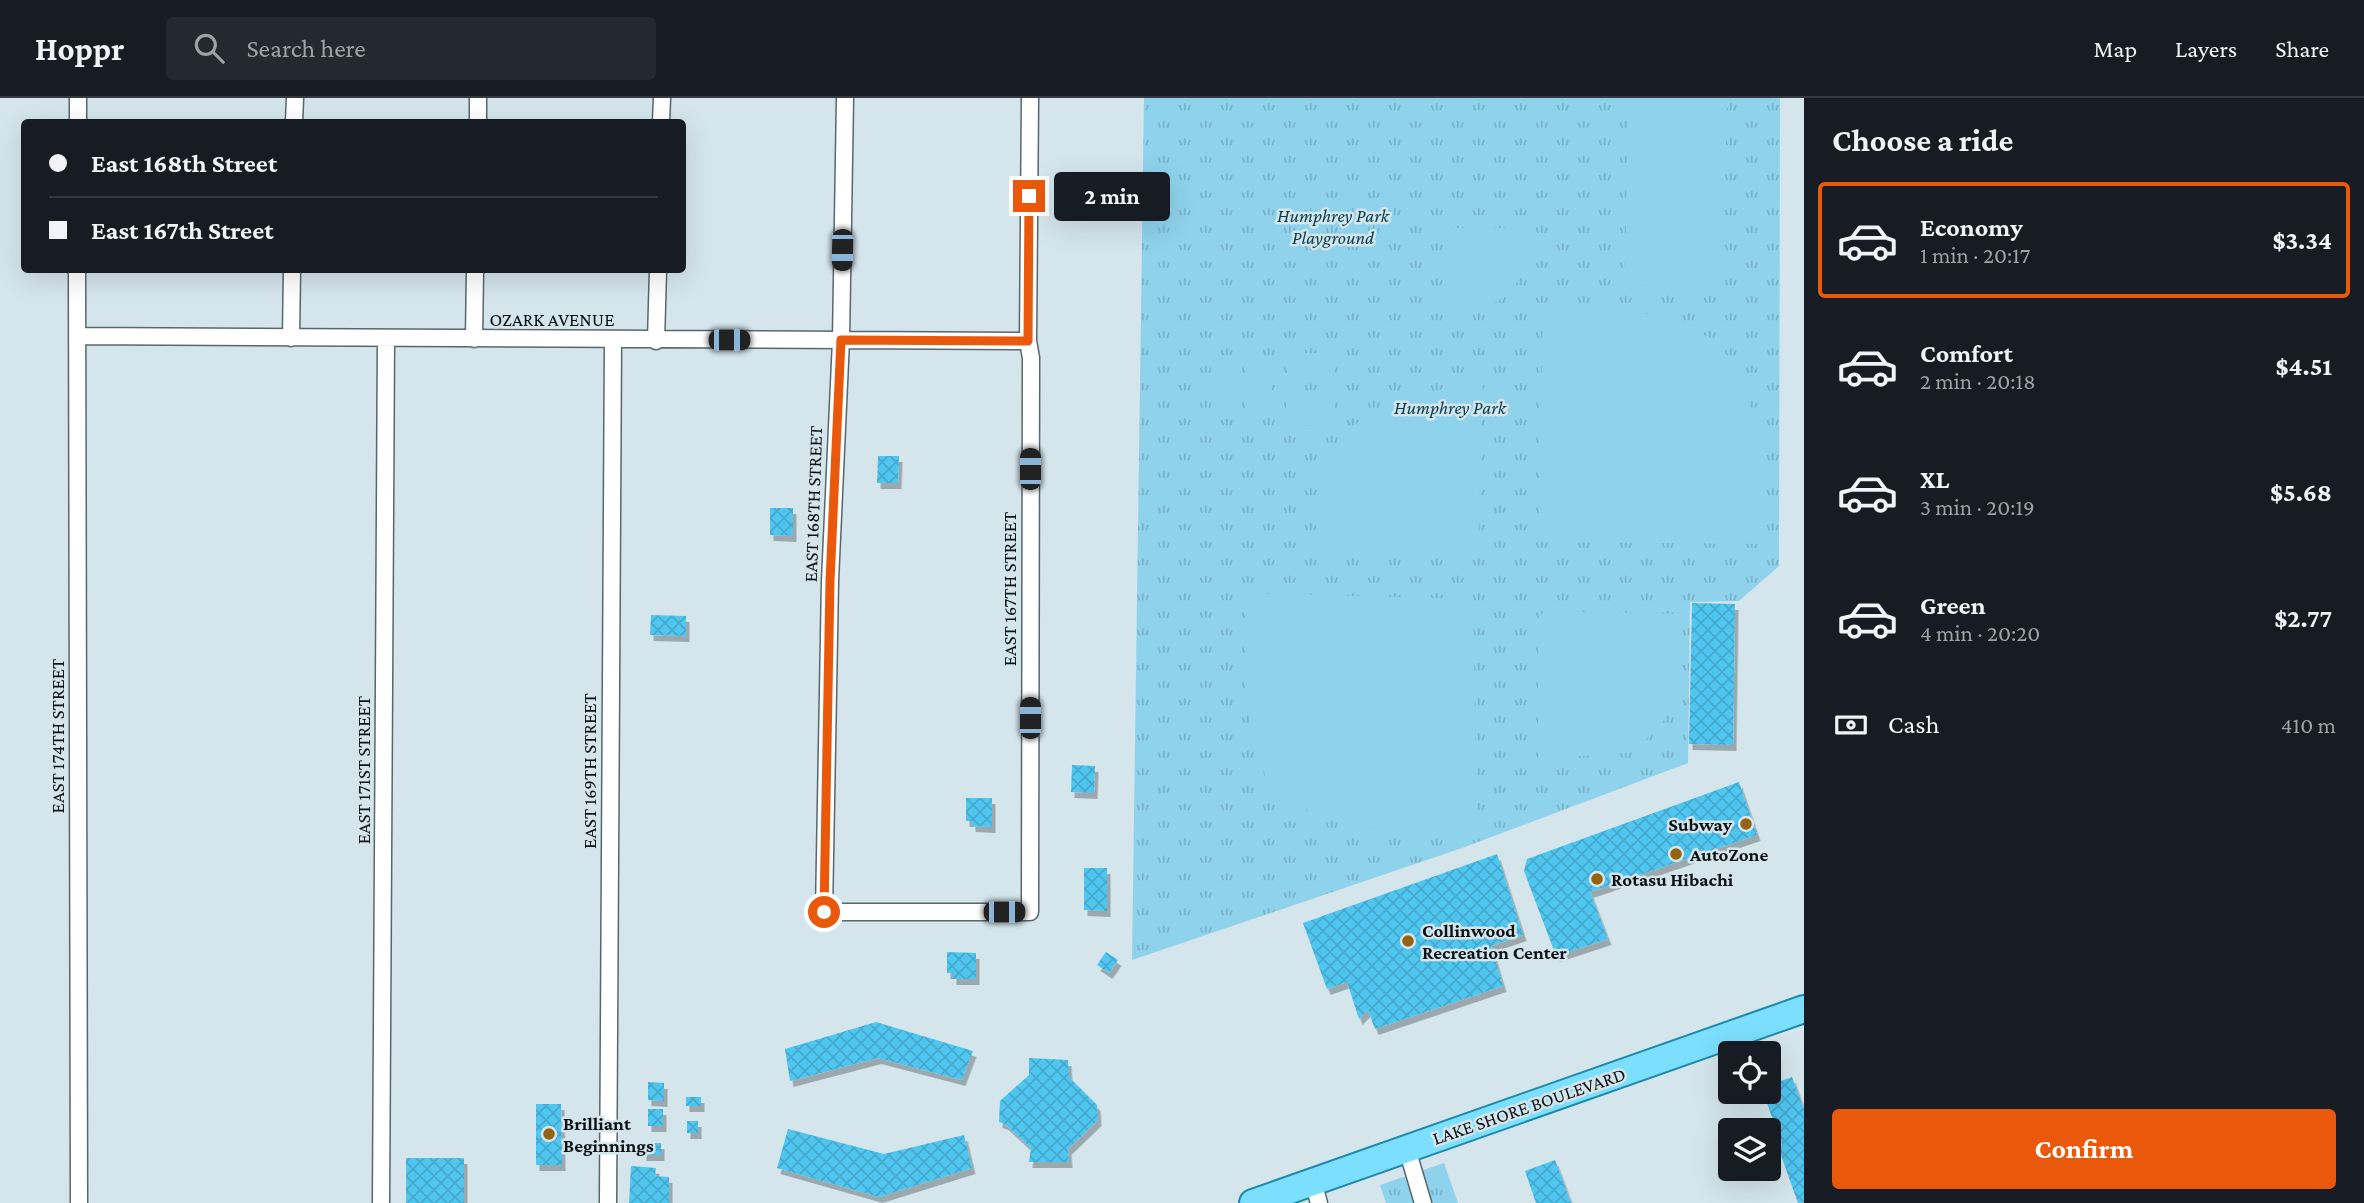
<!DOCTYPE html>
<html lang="en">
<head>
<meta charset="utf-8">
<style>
  :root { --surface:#171b24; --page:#242831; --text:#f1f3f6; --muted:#9ea1a6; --line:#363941; --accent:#ea580c }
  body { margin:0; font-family:"Crimson Pro",serif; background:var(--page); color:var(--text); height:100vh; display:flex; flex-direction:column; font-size:26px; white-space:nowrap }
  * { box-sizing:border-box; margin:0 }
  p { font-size:23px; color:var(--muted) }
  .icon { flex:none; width:38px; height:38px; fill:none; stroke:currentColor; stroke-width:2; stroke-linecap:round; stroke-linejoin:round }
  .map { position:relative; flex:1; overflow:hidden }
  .panel { display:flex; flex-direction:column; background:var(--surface); width:560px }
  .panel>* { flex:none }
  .top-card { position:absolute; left:21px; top:21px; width:665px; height:154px; border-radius:7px; box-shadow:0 7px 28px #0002; display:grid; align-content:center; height:154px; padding:0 28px; background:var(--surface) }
  .buttons { position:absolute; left:1718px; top:943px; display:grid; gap:14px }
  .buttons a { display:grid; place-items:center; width:63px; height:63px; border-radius:7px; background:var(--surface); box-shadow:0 7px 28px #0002; font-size:35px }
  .end { position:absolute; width:32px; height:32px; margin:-16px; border:9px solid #ea580c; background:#fff; box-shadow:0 0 0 4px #fff }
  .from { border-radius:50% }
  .bubble { position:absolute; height:49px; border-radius:7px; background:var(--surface); box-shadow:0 7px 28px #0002; font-size:23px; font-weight:700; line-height:49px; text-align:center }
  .car { position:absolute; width:21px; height:42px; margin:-21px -10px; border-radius:9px; box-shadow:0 0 5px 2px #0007; background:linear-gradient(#222 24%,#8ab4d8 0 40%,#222 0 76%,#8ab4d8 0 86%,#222 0) }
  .top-card b { display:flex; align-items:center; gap:24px; height:66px; font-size:26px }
  .top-card b+b { border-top:2px solid var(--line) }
  .top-card i { width:18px; height:18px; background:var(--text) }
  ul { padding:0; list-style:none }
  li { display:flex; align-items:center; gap:21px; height:116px; margin:0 14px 10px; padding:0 14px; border:4px solid transparent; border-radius:7px }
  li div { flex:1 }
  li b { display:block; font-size:26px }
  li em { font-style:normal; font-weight:700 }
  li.current { border-color:var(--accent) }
  li>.icon { width:63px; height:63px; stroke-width:1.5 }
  h2 { padding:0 28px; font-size:32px; line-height:84px }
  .pay { display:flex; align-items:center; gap:18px; height:77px; padding:0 28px; font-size:26px }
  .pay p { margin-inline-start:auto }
  .primary-button { display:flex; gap:14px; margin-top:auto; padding:14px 28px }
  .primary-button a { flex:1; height:80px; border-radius:7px; background:var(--accent); color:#fff; font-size:28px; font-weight:700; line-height:80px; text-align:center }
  header { display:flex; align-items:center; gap:42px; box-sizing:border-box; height:98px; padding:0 35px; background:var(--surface); border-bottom:2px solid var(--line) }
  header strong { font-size:33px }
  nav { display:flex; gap:38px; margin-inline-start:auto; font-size:24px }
  .search { width:490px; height:63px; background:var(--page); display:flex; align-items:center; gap:18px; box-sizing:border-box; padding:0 24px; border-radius:7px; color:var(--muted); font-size:26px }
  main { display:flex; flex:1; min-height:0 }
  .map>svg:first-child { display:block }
  .grass { fill:url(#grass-tufts) }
  .pitch { fill:#8ed2ec }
  .building { fill:url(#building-cross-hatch); filter:url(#shadow) }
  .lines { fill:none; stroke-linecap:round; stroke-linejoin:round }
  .street-casing { stroke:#58676d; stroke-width:19 }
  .primary-casing { stroke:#1d8aaa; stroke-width:30 }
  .street { stroke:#fff; stroke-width:16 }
  .primary { stroke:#7cdffd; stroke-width:26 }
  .route { stroke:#ea580c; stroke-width:9 }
  .poi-dot { fill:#936311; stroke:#d4e5ec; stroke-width:2.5 }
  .labels { text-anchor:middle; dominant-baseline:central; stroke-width:5; stroke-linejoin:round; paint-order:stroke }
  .park-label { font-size:19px; font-style:italic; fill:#053c4d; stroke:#d4e5ec }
  .street-label { font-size:19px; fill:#0d1215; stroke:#d4e5ec }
  .poi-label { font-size:19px; font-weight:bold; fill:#0d1215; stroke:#d4e5ec; text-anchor:start }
</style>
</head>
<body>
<header>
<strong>Hoppr</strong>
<div class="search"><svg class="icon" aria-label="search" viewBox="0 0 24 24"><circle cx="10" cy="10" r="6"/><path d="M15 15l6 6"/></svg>Search here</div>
<nav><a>Map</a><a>Layers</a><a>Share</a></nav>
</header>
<main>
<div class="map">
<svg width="1804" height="1105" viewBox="0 0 1804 1105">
  <defs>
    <pattern id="grass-tufts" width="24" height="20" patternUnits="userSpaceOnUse" patternTransform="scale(1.75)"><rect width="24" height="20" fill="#8ed2ec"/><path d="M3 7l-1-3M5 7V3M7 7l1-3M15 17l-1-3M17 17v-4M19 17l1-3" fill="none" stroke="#79b3ca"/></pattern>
    <pattern id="building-cross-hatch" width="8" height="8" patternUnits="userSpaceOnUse" patternTransform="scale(1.75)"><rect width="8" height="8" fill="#4fc6f0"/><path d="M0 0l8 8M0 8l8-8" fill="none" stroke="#44a9cd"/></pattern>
    <filter id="shadow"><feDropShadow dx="3.5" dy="6" stdDeviation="0" flood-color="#0004"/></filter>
  </defs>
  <rect width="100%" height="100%" fill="#d4e5ec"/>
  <path class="grass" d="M1144 0H1780L1779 468 1739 503 1690 504 1688 665 1462 750 1132 862Z
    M1444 1065 1458 1105H1386L1380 1087Z"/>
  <path class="pitch" d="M1628 0H1727L1723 189 1625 187Z
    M1447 130H1536C1531 179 1500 223 1445 211Z
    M1543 211 1576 214 1664 216 1718 244 1738 274 1758 336 1764 420 1763 446 1538 444Z
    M1335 255V285L1288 286V255Z
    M1211 257H1238V321H1211Z
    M1245 259H1272V319H1246Z
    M1483 283 1478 453 1314 454 1321 369 1363 318 1440 292Z
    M1286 295 1335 296V327H1286Z
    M1245 495 1473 501 1477 725C1443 739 1401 735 1366 729 1332 723 1288 711 1267 680 1249 651 1245 582 1245 548 1246 530 1247 513 1245 495Z
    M1544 513 1676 516 1675 603 1664 622 1643 645 1627 655 1538 661V522Z"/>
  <path class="building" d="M878 358H899L898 385H877Z
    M770 410H793V438L770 437Z
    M1692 505 1735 506 1733 647 1689 646Z
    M651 517 686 518V538L650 537Z
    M1072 667 1095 668 1094 695 1071 694Z
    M1739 684 1757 737 1590 794 1608 841 1556 858 1524 773 1527 761Z
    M966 700H992V729L972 728V723H966Z
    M1497 756 1523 837 1491 848 1503 888 1375 931 1368 912 1359 921 1347 884 1327 891 1303 825Z
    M1084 770H1107V813L1084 812Z
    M947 854 976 855V881H953V875H947Z
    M1106 854 1118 862 1109 875 1097 867Z
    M876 924 973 953 962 982 878 960 790 983 785 951Z
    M1029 960 1068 962 1069 979 1097 1007 1098 1022 1068 1051 1069 1064H1029L1031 1050 1005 1026 999 1024 1000 1003 1029 977Z
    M1792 979 1804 1012V1104L1800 1105H1798L1778 1049 1782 1047 1763 994H1769V987Z
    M648 984 664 985V1003L648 1002Z
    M686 999H701V1008H686Z
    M536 1006H561L562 1067H536Z
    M648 1011H663V1028H648Z
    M687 1023H698V1035H687Z
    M788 1031 884 1056 964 1037 972 1070 879 1099 777 1070Z
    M643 1045H661V1057H643Z
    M406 1060H464V1105H406Z
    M1555 1062 1571 1105H1536L1525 1073Z
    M631 1068 656 1070 655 1078 669 1079V1105H629Z"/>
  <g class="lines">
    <g class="street-casing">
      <path id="street" d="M845 0 841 242 830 483 824 814H1030L1031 260 1028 243 1030 0
        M78 24V0
        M294 24 295 0
        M478 24V0
        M661 24 662 0
        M77 172 79 1105
        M77 238 1028 243
        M291 240 292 172
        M474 241 475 172
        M656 243 658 172
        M1407 1051 1423 1105
        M1313 1084 1319 1105
        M381 1105 386 240
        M608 1105 613 242"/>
    </g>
    <g class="primary-casing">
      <path id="primary" d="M1253 1105 1804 911"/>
    </g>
    <use href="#street" class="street"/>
    <use href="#primary" class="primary"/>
  </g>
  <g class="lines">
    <path class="route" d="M824 814 830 483 841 242 1028 243 1029 98"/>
  </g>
  <g class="poi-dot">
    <circle cx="1746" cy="726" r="7"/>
    <circle cx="1676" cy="756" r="7"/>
    <circle cx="1597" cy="781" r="7"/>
    <circle cx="1408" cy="843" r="7"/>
    <circle cx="549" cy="1036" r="7"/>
  </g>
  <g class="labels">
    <g class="park-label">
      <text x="1333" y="117">Humphrey Park<tspan x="1333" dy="22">Playground</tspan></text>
      <text x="1450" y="309">Humphrey Park</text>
    </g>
    <g class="street-label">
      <text x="552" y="221">OZARK AVENUE</text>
      <text transform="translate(813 406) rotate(-88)">EAST 168TH STREET</text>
      <text transform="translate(1009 491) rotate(-90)">EAST 167TH STREET</text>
      <text transform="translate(57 638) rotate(-90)">EAST 174TH STREET</text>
      <text transform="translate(363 672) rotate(-90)">EAST 171ST STREET</text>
      <text transform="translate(589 673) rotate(-90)">EAST 169TH STREET</text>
      <text transform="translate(1529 1008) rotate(-19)">LAKE SHORE BOULEVARD</text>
    </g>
    <g class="poi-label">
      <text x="1732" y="726" text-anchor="end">Subway</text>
      <text x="1690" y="756">AutoZone</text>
      <text x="1611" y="781">Rotasu Hibachi</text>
      <text x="1422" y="832">Collinwood<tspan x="1422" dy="22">Recreation Center</tspan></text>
      <text x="563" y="1025">Brilliant<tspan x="563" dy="22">Beginnings</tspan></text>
    </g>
  </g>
</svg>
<div class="buttons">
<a><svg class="icon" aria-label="locate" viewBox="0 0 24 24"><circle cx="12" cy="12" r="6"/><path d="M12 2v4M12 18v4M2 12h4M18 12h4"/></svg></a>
<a><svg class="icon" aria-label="layers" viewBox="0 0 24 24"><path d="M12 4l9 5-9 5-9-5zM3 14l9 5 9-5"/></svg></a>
</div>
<i class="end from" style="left:824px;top:814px"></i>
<i class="end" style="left:1029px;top:98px"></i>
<div class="bubble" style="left:1054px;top:74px;width:116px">2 min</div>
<i class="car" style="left:842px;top:152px;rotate:181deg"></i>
<i class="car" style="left:729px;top:242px;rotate:90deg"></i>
<i class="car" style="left:1030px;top:371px;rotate:0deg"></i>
<i class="car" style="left:1030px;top:620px;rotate:0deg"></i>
<i class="car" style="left:1004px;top:814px;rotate:90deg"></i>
<div class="top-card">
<b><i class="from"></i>East 168th Street</b>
<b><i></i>East 167th Street</b>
</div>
</div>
<section class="panel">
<h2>Choose a ride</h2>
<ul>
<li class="current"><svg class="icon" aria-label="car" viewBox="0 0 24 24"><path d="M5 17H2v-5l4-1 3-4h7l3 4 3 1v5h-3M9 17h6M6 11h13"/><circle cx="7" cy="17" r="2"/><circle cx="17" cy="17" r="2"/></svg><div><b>Economy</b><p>1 min · 20:17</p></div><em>$3.34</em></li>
<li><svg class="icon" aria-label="car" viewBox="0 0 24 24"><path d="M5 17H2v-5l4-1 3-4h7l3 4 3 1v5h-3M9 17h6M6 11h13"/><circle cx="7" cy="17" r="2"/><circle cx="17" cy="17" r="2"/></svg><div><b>Comfort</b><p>2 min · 20:18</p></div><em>$4.51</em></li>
<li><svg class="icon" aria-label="car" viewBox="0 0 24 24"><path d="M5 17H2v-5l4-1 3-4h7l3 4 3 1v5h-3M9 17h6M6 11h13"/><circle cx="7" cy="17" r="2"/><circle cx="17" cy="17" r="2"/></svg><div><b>XL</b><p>3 min · 20:19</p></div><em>$5.68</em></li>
<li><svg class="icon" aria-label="car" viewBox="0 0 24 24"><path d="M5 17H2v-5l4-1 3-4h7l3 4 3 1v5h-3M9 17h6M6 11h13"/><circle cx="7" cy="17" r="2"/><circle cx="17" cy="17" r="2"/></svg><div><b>Green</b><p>4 min · 20:20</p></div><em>$2.77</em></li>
</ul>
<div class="pay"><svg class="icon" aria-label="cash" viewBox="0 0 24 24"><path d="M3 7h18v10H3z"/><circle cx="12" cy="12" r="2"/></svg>Cash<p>410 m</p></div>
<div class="primary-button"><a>Confirm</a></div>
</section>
</main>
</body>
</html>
